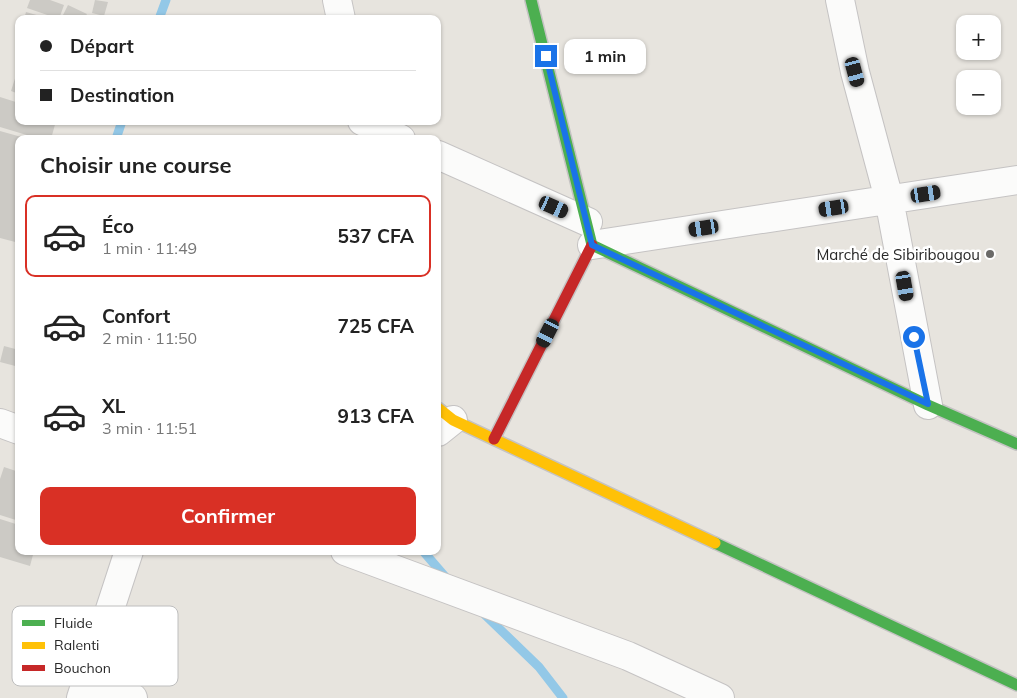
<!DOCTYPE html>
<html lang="fr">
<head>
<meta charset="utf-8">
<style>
  :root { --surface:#fff; --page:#f6f6f6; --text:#222; --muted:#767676; --line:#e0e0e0; --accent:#d93025 }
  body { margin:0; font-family:Mulish,sans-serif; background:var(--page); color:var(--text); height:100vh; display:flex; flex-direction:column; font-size:19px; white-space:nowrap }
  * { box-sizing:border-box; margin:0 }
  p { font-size:16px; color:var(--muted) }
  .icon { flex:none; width:28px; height:28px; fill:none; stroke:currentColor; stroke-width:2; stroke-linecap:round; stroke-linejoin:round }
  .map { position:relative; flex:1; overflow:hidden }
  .details { position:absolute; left:15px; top:135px; width:426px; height:420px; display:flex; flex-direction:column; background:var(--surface); border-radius:10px; box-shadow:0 1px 4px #0004 }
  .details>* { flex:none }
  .banner { position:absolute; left:15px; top:15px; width:426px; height:110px; border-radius:10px; box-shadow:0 1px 4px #0004; display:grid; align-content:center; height:110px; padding:0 25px; background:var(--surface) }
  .controls { position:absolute; left:956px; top:15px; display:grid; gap:10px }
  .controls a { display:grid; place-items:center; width:45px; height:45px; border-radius:10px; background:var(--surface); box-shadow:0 1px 4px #0004; font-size:25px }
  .end { position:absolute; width:22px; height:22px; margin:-11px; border:6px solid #1a73e8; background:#fff; box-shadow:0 0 0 2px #fff }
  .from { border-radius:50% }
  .bubble { position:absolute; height:35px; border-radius:10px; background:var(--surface); box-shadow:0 1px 4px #0004; font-size:16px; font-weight:700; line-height:35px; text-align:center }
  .car { position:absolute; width:15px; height:30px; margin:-15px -8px; border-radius:6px; box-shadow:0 0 4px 1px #0007; background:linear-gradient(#222 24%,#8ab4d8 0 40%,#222 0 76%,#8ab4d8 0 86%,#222 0) }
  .banner b { display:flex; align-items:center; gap:18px; height:48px; font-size:19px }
  .banner b+b { border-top:1px solid var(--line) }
  .banner i { width:12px; height:12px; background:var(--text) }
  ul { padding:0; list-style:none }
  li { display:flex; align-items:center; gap:15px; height:82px; margin:0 10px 8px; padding:0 15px; border:2px solid transparent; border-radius:10px }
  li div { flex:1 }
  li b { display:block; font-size:19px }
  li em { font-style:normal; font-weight:700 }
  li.active { border-color:var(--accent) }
  li>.icon { width:45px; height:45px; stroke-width:1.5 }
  h2 { padding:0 25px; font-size:22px; line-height:60px }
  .primary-button { display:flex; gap:10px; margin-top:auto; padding:10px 25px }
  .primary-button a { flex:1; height:58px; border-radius:10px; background:var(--accent); color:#fff; font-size:20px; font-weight:700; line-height:58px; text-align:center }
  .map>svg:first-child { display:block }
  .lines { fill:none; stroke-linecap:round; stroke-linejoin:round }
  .stream { stroke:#93c8e7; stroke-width:9 }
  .building { fill:#cccac5 }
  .street-casing { stroke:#c5c3c3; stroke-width:30 }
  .fast-casing { stroke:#c5c3c3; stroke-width:14 }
  .slow-casing { stroke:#c5c3c3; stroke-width:14 }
  .jam-casing { stroke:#c5c3c3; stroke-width:14 }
  .street { stroke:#fbfbfa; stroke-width:28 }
  .fast { stroke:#4caf50; stroke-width:11 }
  .slow { stroke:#ffc107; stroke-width:11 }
  .jam { stroke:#c62828; stroke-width:11 }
  .route { stroke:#1a73e8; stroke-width:6 }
  .poi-dot { fill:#6b6a68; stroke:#fff; stroke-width:2 }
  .labels { text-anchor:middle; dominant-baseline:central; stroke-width:5; stroke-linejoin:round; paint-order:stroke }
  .poi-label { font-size:15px; fill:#282828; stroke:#fff; text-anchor:end }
  .key { fill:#fff; stroke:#bebebe; stroke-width:1 }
  .key-label { font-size:14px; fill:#282828 }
</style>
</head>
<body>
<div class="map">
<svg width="1017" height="698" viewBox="0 0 1017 698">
  <rect width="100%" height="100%" fill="#e7e4de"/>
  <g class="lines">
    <path class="stream" d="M159 19 166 0
      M116 139 122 121
      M423 551 448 580
      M481 611 539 667 563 698"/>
  </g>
  <path class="building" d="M30 0H50L64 5 59 19 27 8Z
    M95 0 108 2 104 16 92 13Z
    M68 5 87 14 84 19 62 17Z
    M26 12 47 18V19H24Z
    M18 69H19V94L11 91Z
    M0 97 19 103V121H56L51 139H40L0 127Z
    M0 131 25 138 19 139V243L0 238Z
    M4 346 19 350V367L0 362Z
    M4 467 19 472V521L0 515V479Z
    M0 519 19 525V551H34L30 566 0 557Z"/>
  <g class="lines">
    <g class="street-casing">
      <path id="street" d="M337 0 341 19
        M840 0 855 72 889 199 928 405
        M362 121 401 139
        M438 155 588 222
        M592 245 1017 180
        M0 423 19 430
        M438 432 453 420
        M345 551 628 656 720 698
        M87 681 133 698
        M81 698 129 551"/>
    </g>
    <g class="fast-casing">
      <path id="fast" d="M531 0 592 245
        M592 245 928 405 1017 444
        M715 543 1017 685"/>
    </g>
    <g class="slow-casing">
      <path id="slow" d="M438 408 453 420 715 543"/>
    </g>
    <g class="jam-casing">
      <path id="jam" d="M494 439 592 245"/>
    </g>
    <use href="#street" class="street"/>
    <use href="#fast" class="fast"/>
    <use href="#slow" class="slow"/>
    <use href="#jam" class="jam"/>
  </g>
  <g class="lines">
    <path class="route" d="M546 56 592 245 928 404 914 337"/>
  </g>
  <circle class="poi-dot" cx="990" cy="254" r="5"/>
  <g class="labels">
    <g class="poi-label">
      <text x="980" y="254">Marché de Sibiribougou</text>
    </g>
  </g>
  <rect x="12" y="606" width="166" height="80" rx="8" class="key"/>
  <rect x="22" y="620" width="23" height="6" fill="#4caf50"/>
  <rect x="22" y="642" width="23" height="7" fill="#ffc107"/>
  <rect x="22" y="665" width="23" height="6" fill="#c62828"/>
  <g class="key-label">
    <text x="54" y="628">Fluide</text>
    <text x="54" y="650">Ralenti</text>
    <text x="54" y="673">Bouchon</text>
  </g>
</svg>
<div class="controls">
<a>+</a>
<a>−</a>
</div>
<i class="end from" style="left:914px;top:337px"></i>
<i class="end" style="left:546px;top:56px"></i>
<div class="bubble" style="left:564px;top:39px;width:82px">1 min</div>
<i class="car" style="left:855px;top:72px;rotate:165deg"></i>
<i class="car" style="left:926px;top:194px;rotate:81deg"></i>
<i class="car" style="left:554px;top:207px;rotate:114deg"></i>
<i class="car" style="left:834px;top:208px;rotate:261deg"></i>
<i class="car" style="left:704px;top:228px;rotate:261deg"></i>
<i class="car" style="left:905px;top:286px;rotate:170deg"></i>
<i class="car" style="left:548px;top:333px;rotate:207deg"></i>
<div class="banner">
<b><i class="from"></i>Départ</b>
<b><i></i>Destination</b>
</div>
<section class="details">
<h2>Choisir une course</h2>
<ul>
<li class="active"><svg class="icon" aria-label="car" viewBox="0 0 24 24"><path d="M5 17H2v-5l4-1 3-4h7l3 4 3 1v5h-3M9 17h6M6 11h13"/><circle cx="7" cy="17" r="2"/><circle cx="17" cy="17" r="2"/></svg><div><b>Éco</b><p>1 min · 11:49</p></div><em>537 CFA</em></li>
<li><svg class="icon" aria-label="car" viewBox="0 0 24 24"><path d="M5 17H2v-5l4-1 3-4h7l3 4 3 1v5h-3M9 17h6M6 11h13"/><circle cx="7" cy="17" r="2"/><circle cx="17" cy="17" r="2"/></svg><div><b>Confort</b><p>2 min · 11:50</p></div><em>725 CFA</em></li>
<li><svg class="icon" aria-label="car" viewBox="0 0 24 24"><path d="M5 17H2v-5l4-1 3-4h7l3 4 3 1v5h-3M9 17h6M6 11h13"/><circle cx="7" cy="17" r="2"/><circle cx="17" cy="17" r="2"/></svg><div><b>XL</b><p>3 min · 11:51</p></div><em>913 CFA</em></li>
</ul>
<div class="primary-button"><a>Confirmer</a></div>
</section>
</div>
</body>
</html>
